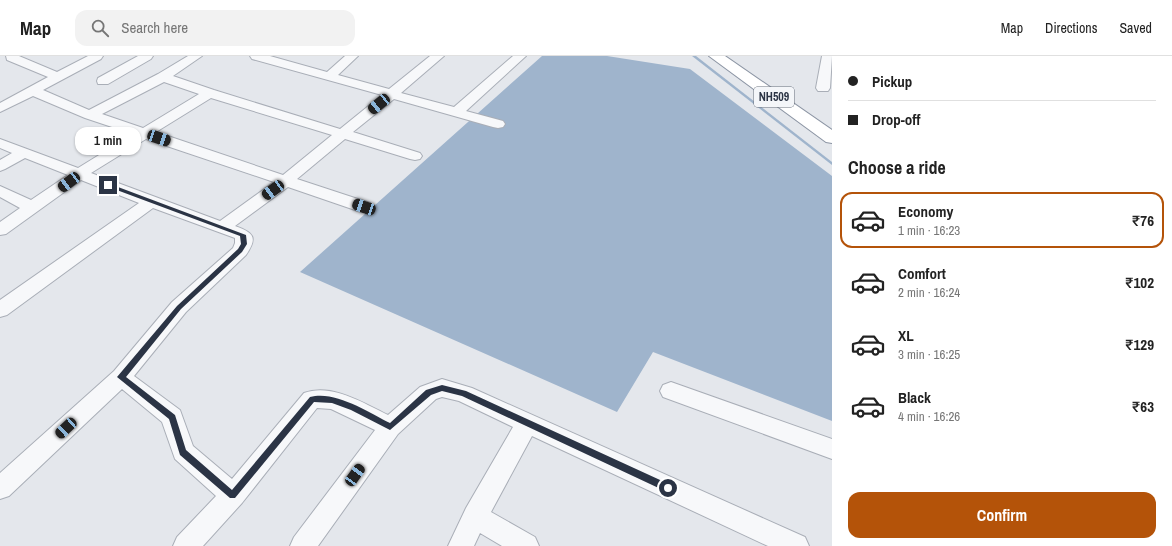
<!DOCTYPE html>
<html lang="en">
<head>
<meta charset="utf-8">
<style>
  :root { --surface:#fff; --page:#f2f2f2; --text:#222; --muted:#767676; --line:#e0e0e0; --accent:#b45309 }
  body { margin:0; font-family:"Archivo Narrow",sans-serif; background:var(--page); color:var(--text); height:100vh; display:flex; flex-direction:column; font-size:15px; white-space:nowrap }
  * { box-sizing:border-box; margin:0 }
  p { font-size:13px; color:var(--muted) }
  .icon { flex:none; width:22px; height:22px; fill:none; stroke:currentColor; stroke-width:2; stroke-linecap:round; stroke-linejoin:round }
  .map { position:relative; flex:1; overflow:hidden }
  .drawer { display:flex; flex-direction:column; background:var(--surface); width:340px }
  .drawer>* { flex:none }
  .banner { display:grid; align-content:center; height:88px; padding:0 16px; background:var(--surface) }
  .end { position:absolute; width:18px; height:18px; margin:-9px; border:5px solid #2b3445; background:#fff; box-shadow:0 0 0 2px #fff }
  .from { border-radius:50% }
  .bubble { position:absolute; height:28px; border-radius:12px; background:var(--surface); box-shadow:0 1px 3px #0004; font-size:13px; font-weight:700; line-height:28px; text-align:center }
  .car { position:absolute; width:12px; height:24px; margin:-12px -6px; border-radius:5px; box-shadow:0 0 3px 1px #0007; background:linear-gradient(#222 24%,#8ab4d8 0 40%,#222 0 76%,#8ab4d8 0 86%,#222 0) }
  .banner b { display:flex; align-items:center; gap:14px; height:38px; font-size:15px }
  .banner b+b { border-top:1px solid var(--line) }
  .banner i { width:10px; height:10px; background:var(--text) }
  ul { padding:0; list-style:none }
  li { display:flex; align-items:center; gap:12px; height:56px; margin:0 8px 6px; padding:0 8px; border:2px solid transparent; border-radius:12px }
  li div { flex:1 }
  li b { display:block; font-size:15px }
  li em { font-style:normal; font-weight:700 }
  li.on { border-color:var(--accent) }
  li>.icon { width:36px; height:36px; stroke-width:1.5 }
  h2 { padding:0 16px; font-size:18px; line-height:48px }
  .cta { display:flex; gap:8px; margin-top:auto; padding:8px 16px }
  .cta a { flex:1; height:46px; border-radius:12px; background:var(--accent); color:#fff; font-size:16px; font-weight:700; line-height:46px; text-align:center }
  header { display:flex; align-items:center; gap:24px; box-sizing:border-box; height:56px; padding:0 20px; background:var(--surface); border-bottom:1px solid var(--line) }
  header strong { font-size:19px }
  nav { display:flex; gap:22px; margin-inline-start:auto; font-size:14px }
  .search { width:280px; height:36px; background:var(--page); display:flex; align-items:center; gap:10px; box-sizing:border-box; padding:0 14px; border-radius:12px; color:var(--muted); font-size:15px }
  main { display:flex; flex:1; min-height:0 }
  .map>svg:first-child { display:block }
  .water { fill:#9fb4cc }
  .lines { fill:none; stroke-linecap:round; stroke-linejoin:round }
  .stream { fill:#9fb4cc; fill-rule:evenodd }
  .minor-casing { stroke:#a9aeb7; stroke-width:2 }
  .trunk-casing { stroke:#8b94a3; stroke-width:2 }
  .minor { fill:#f7f8fa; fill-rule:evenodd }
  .trunk { fill:#fff; fill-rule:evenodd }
  .route { fill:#2b3445 }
  .labels { text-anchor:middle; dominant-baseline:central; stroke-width:3; stroke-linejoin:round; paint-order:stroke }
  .shield { fill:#f4f6f9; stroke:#676e7b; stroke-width:1 }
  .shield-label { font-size:12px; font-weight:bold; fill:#2b3445 }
</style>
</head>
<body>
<header>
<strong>Map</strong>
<div class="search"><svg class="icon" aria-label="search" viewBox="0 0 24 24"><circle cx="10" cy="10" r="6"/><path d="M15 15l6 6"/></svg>Search here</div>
<nav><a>Map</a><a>Directions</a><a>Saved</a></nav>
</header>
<main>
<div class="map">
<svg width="832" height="490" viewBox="0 0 832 490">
  <rect width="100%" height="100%" fill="#e4e7ec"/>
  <path class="water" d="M542 0H607L690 13 832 120V365L653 296 617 356 300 216Z"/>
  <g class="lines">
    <path class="stream" d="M692 0H696L832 106V109Z"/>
    <g class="minor-casing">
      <path id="minor" d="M6 0H19L57 16 88 0H103L101 3 43 34 89 54 158 18 188 0H202L173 20 214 34 340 73 382 39 252 3 250 0H270L327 16 345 0H358L338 19 389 33 430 0H444L401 37 454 51 513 0H526L466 55 503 65 505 68 503 71 498 72 493 71 394 43 353 76 420 97 422 100 420 103 415 104 410 103 345 83 297 123 370 147 372 151 370 155 364 156 358 155 288 131 235 170C254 177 258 181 246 199L186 256 134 320 180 354 193 390 232 423 304 337C332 327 363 347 388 359L420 331 442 323 472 332 805 481 809 490H768L532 380 491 456 535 481 539 490H502L480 477 474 490H448L466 452 513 371 459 345 442 341 436 343 398 378 318 490H290L294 481 375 374 331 353 317 352 242 447 203 490H173L177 481 216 440 175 403 162 366 122 333 9 440 0 443V417L114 315 172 246 233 192 235 187V182L153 152 7 259 0 261V244L139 147 81 124 6 178 0 179V166L20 152 0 141V130L31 144 68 119 25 102 5 113 0 115V104L12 97 0 92V83L78 112 133 78 85 62 33 40 0 56V47L48 21 7 4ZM164 26 199 38 143 72 102 58ZM211 42 332 79 283 119 156 76ZM146 83 274 126 220 165 91 117Z
        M138 0H153L151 3 108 28H98L97 25 98 22Z
        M822 0H832L830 32 828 35H818L816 32Z
        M671 326 832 383V403L663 341 660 335 663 329Z"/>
    </g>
    <g class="trunk-casing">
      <path id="trunk" d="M709 0H725L832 74V87L826 86Z"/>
    </g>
    <use href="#minor" class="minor"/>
    <use href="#trunk" class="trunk"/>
  </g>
  <path class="route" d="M106 128H110L246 179 247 188 242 196 181 253 126 321 175 359 186 394 232 434 310 341C335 334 368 356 390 367L426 334 442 329 466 335 671 429 673 432 671 435H665L462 340 442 335 431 339 390 374 351 354 332 347 314 346 235 442H230L180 399 169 363 117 321 177 250 238 193 241 188 240 180 106 130Z"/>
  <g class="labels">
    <rect class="shield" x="754" y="31" width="40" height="20" rx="3"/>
    <g class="shield-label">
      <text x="774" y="41">NH509</text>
    </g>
  </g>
</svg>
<i class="end from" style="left:668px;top:432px"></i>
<i class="end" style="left:108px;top:129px"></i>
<div class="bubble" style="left:75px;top:71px;width:66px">1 min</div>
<i class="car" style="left:379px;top:48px;rotate:231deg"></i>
<i class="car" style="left:159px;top:82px;rotate:109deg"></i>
<i class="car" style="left:69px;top:126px;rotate:233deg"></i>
<i class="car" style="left:273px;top:134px;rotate:234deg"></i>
<i class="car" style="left:364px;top:151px;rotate:289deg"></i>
<i class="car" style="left:66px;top:372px;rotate:227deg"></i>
<i class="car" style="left:355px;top:419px;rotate:36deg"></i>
</div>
<section class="drawer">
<div class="banner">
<b><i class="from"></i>Pickup</b>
<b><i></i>Drop-off</b>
</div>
<h2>Choose a ride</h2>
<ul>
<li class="on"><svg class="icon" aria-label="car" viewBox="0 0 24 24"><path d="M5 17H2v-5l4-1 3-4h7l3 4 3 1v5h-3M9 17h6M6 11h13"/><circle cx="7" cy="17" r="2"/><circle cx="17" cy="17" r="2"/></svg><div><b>Economy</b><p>1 min · 16:23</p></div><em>₹76</em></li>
<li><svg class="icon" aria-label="car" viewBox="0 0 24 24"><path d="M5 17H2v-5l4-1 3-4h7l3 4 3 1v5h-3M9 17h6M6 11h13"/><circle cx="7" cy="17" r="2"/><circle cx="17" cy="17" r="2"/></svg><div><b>Comfort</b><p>2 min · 16:24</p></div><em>₹102</em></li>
<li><svg class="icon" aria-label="car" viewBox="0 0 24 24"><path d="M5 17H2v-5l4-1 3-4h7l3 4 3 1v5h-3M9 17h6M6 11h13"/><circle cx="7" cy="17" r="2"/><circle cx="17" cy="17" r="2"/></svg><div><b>XL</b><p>3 min · 16:25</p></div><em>₹129</em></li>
<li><svg class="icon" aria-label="car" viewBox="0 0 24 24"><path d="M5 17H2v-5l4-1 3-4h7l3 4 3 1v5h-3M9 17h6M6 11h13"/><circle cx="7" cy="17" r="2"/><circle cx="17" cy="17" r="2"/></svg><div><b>Black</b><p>4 min · 16:26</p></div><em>₹63</em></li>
</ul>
<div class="cta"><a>Confirm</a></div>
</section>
</main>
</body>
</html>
